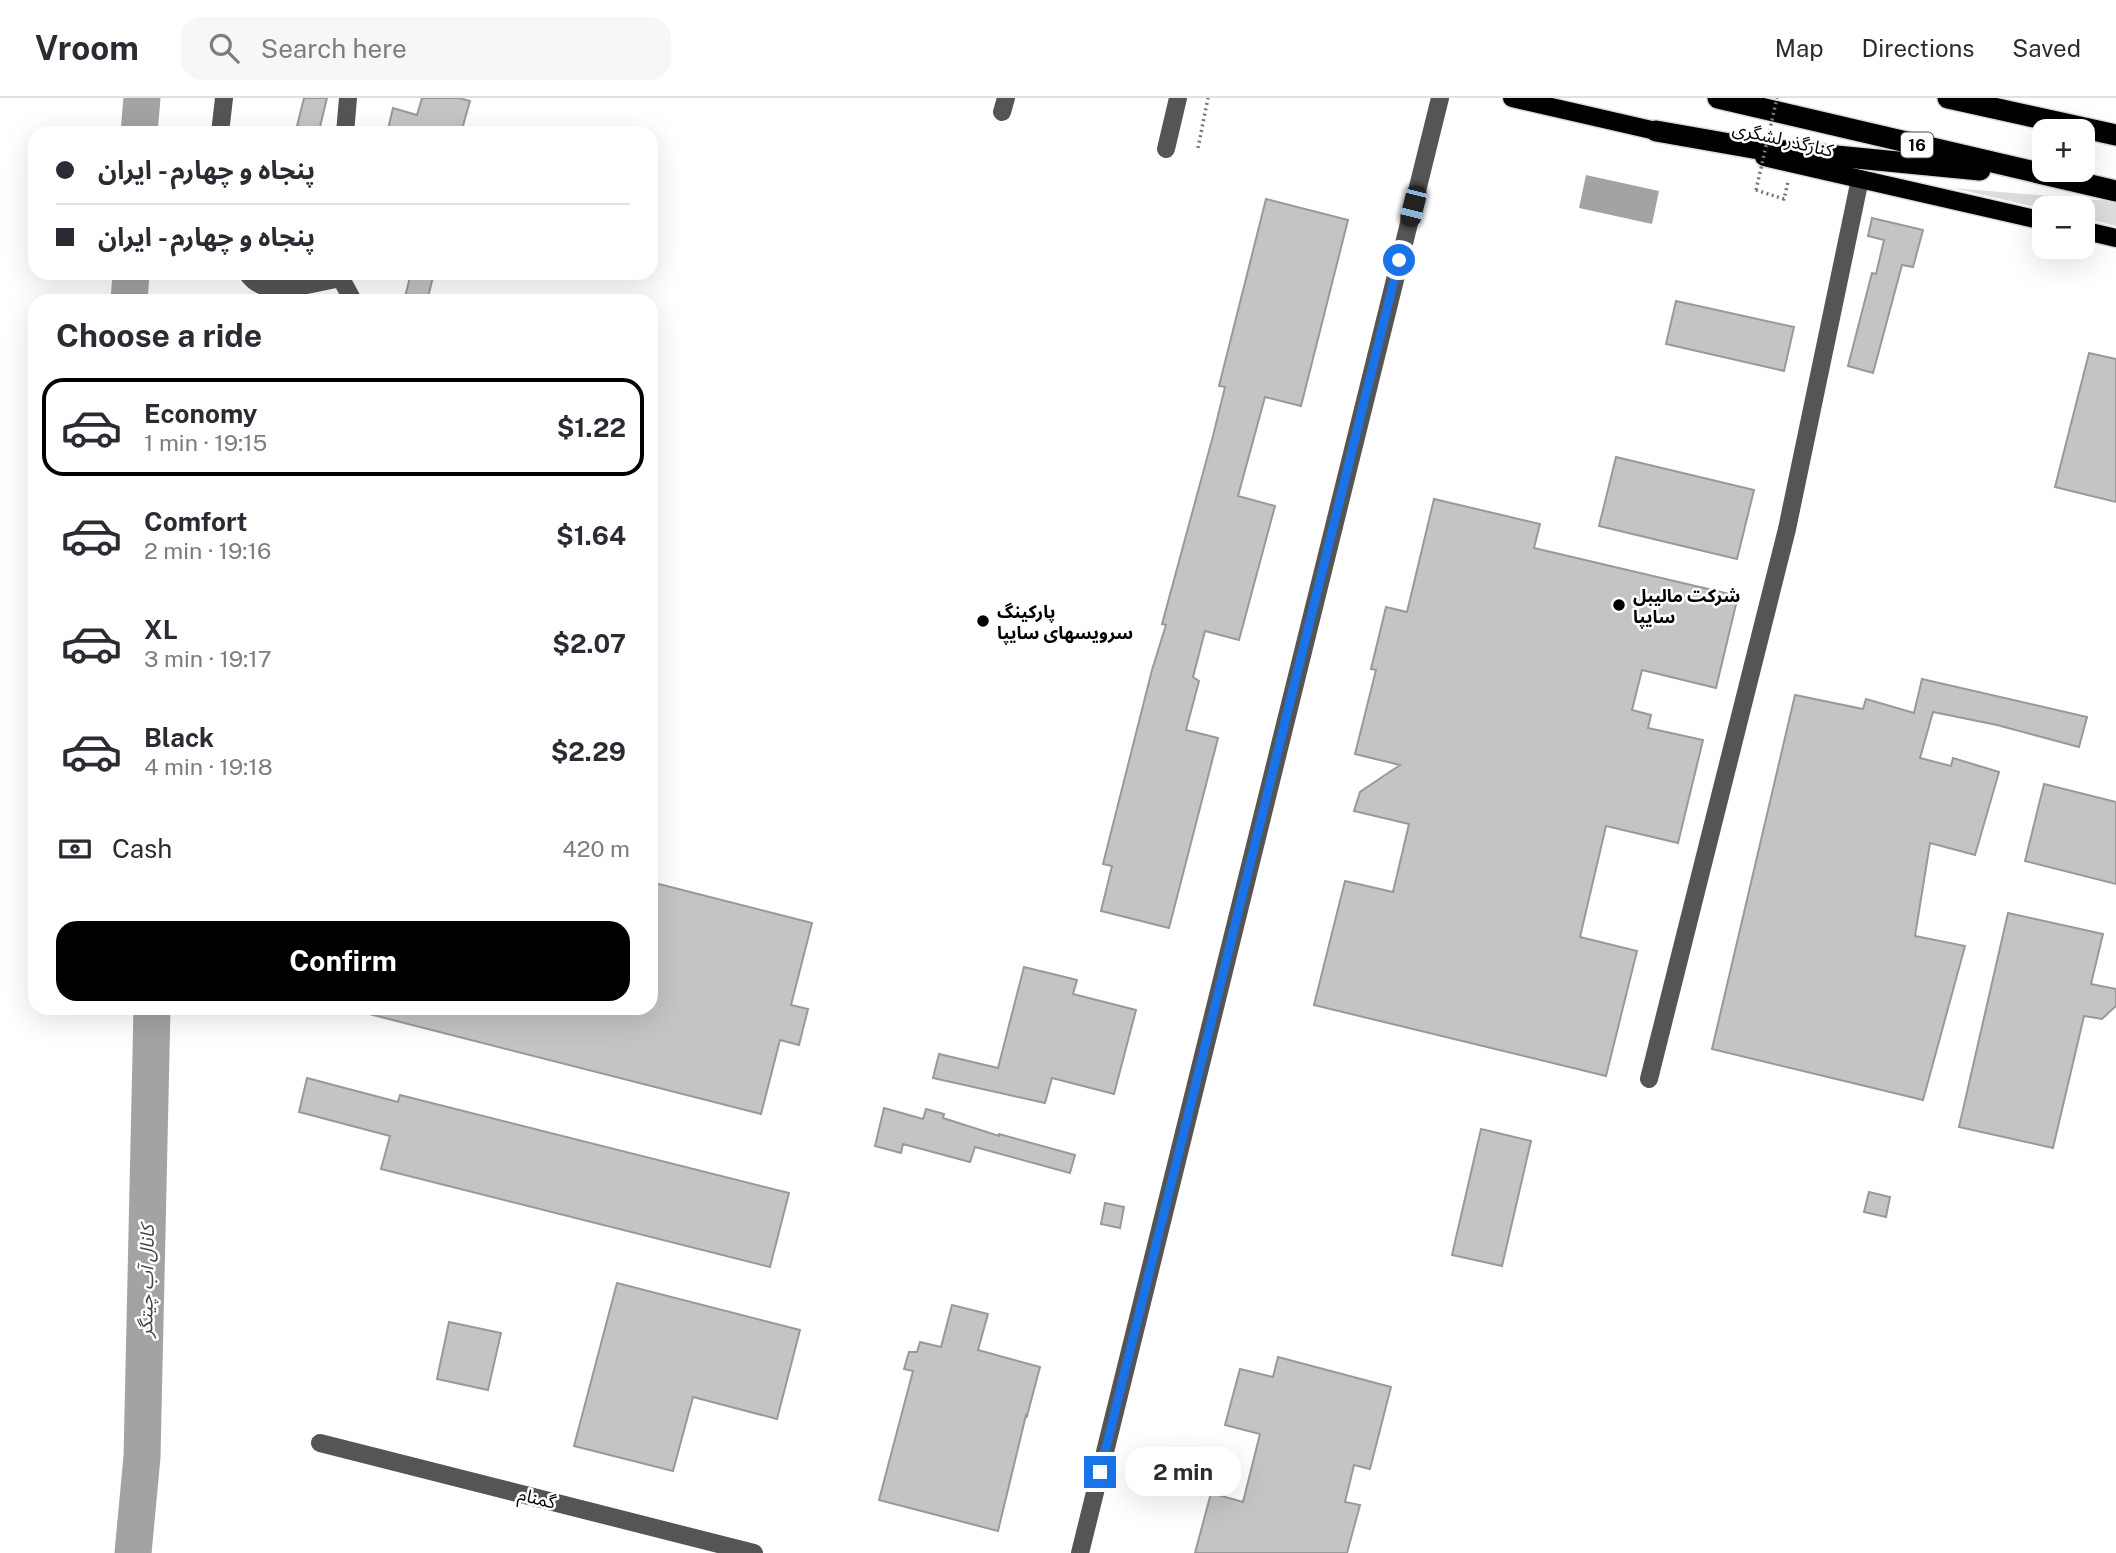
<!DOCTYPE html>
<html lang="en">
<head>
<meta charset="utf-8">
<style>
  :root { --surface:#fff; --page:#f7f7f7; --text:#2b2b33; --muted:#7c7c81; --line:#e1e1e2; --accent:#000 }
  body { margin:0; font-family:"Public Sans","Noto Sans Arabic",sans-serif; background:var(--page); color:var(--text); height:100vh; display:flex; flex-direction:column; font-size:26px; white-space:nowrap }
  * { box-sizing:border-box; margin:0 }
  p { font-size:23px; color:var(--muted) }
  .icon { flex:none; width:38px; height:38px; fill:none; stroke:currentColor; stroke-width:2; stroke-linecap:round; stroke-linejoin:round }
  .map { position:relative; flex:1; overflow:hidden }
  .sheet { position:absolute; left:28px; top:196px; width:630px; height:721px; display:flex; flex-direction:column; background:var(--surface); border-radius:21px; box-shadow:0 7px 28px #0002 }
  .sheet>* { flex:none }
  .hud { position:absolute; left:28px; top:28px; width:630px; height:154px; border-radius:21px; box-shadow:0 7px 28px #0002; display:grid; align-content:center; height:154px; padding:0 28px; background:var(--surface) }
  .buttons { position:absolute; left:2032px; top:21px; display:grid; gap:14px }
  .buttons a { display:grid; place-items:center; width:63px; height:63px; border-radius:14px; background:var(--surface); box-shadow:0 7px 28px #0002; font-size:35px }
  .end { position:absolute; width:32px; height:32px; margin:-16px; border:9px solid #1a73e8; background:#fff; box-shadow:0 0 0 4px #fff }
  .from { border-radius:50% }
  .bubble { position:absolute; height:49px; border-radius:21px; background:var(--surface); box-shadow:0 7px 28px #0002; font-size:23px; font-weight:700; line-height:49px; text-align:center }
  .car { position:absolute; width:21px; height:42px; margin:-21px -10px; border-radius:9px; box-shadow:0 0 5px 2px #0007; background:linear-gradient(#222 24%,#8ab4d8 0 40%,#222 0 76%,#8ab4d8 0 86%,#222 0) }
  .hud b { display:flex; align-items:center; gap:24px; height:66px; font-size:26px }
  .hud b+b { border-top:2px solid var(--line) }
  .hud i { width:18px; height:18px; background:var(--text) }
  ul { padding:0; list-style:none }
  li { display:flex; align-items:center; gap:21px; height:98px; margin:0 14px 10px; padding:0 14px; border:4px solid transparent; border-radius:21px }
  li div { flex:1 }
  li b { display:block; font-size:26px }
  li em { font-style:normal; font-weight:700 }
  li.selected { border-color:var(--accent) }
  li>.icon { width:63px; height:63px; stroke-width:1.5 }
  h2 { padding:0 28px; font-size:32px; line-height:84px }
  .pay { display:flex; align-items:center; gap:18px; height:77px; padding:0 28px; font-size:26px }
  .pay p { margin-inline-start:auto }
  .action { display:flex; gap:14px; margin-top:auto; padding:14px 28px }
  .action a { flex:1; height:80px; border-radius:21px; background:var(--accent); color:#fff; font-size:28px; font-weight:700; line-height:80px; text-align:center }
  header { display:flex; align-items:center; gap:42px; box-sizing:border-box; height:98px; padding:0 35px; background:var(--surface); border-bottom:2px solid var(--line) }
  header strong { font-size:33px }
  nav { display:flex; gap:38px; margin-inline-start:auto; font-size:24px }
  .search { width:490px; height:63px; background:var(--page); display:flex; align-items:center; gap:18px; box-sizing:border-box; padding:0 24px; border-radius:21px; color:var(--muted); font-size:26px }
  .map>svg:first-child { display:block }
  .green { fill:#dcdcdc }
  .water { fill:#a3a3a3 }
  .lines { fill:none; stroke-linecap:round; stroke-linejoin:round }
  .river { stroke:#a3a3a3; stroke-width:37 }
  .building { fill:#c4c4c4; stroke:#999; stroke-width:2 }
  .major-casing { stroke:#dbdbdb; stroke-width:21 }
  .highway-casing { stroke:#dbdbdb; stroke-width:24 }
  .path { stroke:#777; stroke-width:3.5; stroke-dasharray:2 3.5; stroke-linecap:butt }
  .minor { stroke:#555; stroke-width:18 }
  .major { stroke:#000; stroke-width:18 }
  .highway { stroke:#000; stroke-width:21 }
  .path-bridge { stroke:#777; stroke-width:3.5; stroke-dasharray:2 3.5; stroke-linecap:butt }
  .route { stroke:#1a73e8; stroke-width:9 }
  .poi-dot { fill:#000; stroke:#fff; stroke-width:2.5 }
  .labels { text-anchor:middle; dominant-baseline:central; stroke-width:5; stroke-linejoin:round; paint-order:stroke }
  .shield { fill:#fff; stroke:#4c4c4c; stroke-width:2 }
  .shield-label { font-size:16px; font-weight:bold; fill:#000 }
  .street-label { font-size:18px; fill:#000; stroke:#fff }
  .poi-label { font-size:18px; font-weight:bold; fill:#000; stroke:#fff; text-anchor:start }
  .water-label { font-size:19px; font-style:italic; fill:#444; stroke:#fff }
</style>
</head>
<body>
<header>
<strong>Vroom</strong>
<div class="search"><svg class="icon" aria-label="search" viewBox="0 0 24 24"><circle cx="10" cy="10" r="6"/><path d="M15 15l6 6"/></svg>Search here</div>
<nav><a>Map</a><a>Directions</a><a>Saved</a></nav>
</header>
<div class="map">
<svg width="2116" height="1455" viewBox="0 0 2116 1455">
  <rect width="100%" height="100%" fill="#fff"/>
  <path class="green" d="M1953 90 2110 103 2116 104V128L2083 120 2082 110 2044 111Z"/>
  <path class="water" d="M1586 77 1659 93 1652 126 1579 110Z"/>
  <g class="lines">
    <path class="river" d="M139 35 142 0
      M129 203 131 175
      M133 1455 142 1359 152 910"/>
  </g>
  <path class="building" d="M304 0H327L319 33 297 28Z
    M422 0H459L470 3 461 35H387L393 10 417 17Z
    M1266 101 1348 122 1301 308 1265 299 1238 398 1275 408 1239 542 1205 533 1193 579 1199 583 1186 632 1218 640 1169 830 1101 813 1112 768 1103 766 1152 572 1166 527 1162 526 1213 338 1225 289 1219 288Z
    M1872 120 1923 132 1913 169 1902 167 1873 275 1848 268 1872 175 1876 176 1884 142 1868 138Z
    M411 175H434L427 203H404Z
    M1676 203 1794 229 1784 273 1666 246Z
    M2089 255 2116 261V404L2055 389Z
    M1616 359 1754 392 1737 461 1599 428Z
    M1434 401 1540 426 1534 450 1738 498 1716 590 1642 572 1632 612 1651 617 1648 630 1703 642 1678 745 1606 728 1580 839 1637 853 1606 978 1314 907 1345 783 1393 794 1409 726 1354 713 1360 694 1400 667 1355 656 1376 572 1371 571 1386 509 1407 514Z
    M1922 581 2087 619 2079 649 1997 627 1933 614 1920 660 1951 668 1953 660 1999 674 1975 757 1930 745 1915 838 1965 848 1923 1002 1712 951 1795 597 1863 611 1866 601 1914 615Z
    M2044 686 2116 704V786L2025 763Z
    M651 784 812 825 791 907 808 911 799 947 780 942 761 1016 369 916V910H651Z
    M2008 815 2103 836 2091 886 2116 891V908L2102 921 2084 918 2053 1050 1959 1029Z
    M1024 869 1077 882 1073 896 1136 912 1114 996 1052 980 1045 1005 933 980 939 956 998 970Z
    M307 980 398 1004 400 997 789 1095 770 1169 381 1071 390 1038 299 1014Z
    M884 1010 923 1021 926 1011 944 1016 943 1020 999 1038V1036L1075 1057 1070 1075 975 1049 970 1064 903 1046 901 1055 875 1048Z
    M1481 1031 1531 1043 1502 1168 1452 1157Z
    M1869 1094 1890 1099 1886 1119 1864 1114Z
    M1105 1105 1124 1109 1120 1130 1101 1126Z
    M617 1185 800 1232 777 1321 693 1299 673 1373 574 1348Z
    M952 1207 988 1216 978 1252 1040 1269 1027 1318 1026 1317 998 1433 879 1402 913 1273 904 1271 909 1254H917L920 1244 941 1249Z
    M449 1224 501 1235 488 1292 437 1281Z
    M1278 1259 1391 1289 1370 1371 1354 1367 1345 1404 1360 1407 1347 1455H1195L1211 1395 1243 1404 1260 1336 1225 1327 1240 1271 1273 1279Z"/>
  <g class="lines">
    <g class="major-casing">
      <path id="major" d="M1512 0 1669 36
        M1764 59 2044 123
        M2082 132 2116 140"/>
    </g>
    <g class="highway-casing">
      <path id="highway" d="M1718 0 2116 93
        M1948 0 2116 37
        M1656 33 1753 50 1980 72"/>
    </g>
    <path class="path" d="M1198 50 1208 0
      M1756 92 1784 101 1788 84"/>
    <path class="minor" d="M1002 14 1006 0
      M220 35 224 0
      M345 35 348 0
      M1166 51 1178 0
      M247 175C250 179 254 184 259 186 277 197 320 183 341 180
      M338 175 351 199V203
      M1649 981 1787 431 1860 81
      M320 1345 754 1455
      M1080 1455 1440 0"/>
    <use href="#major" class="major"/>
    <use href="#highway" class="highway"/>
    <path class="path-bridge" d="M1756 92 1777 0"/>
  </g>
  <g class="lines">
    <path class="route" d="M1100 1374 1399 162"/>
  </g>
  <g class="poi-dot">
    <circle cx="1619" cy="507" r="7"/>
    <circle cx="983" cy="523" r="7"/>
  </g>
  <g class="labels">
    <rect class="shield" x="1901" y="34.5" width="32" height="25" rx="5"/>
    <g class="shield-label">
      <text x="1917" y="47">16</text>
    </g>
    <g class="street-label">
      <text transform="translate(1783 41) rotate(13)">کنارگذر لشگری</text>
      <text transform="translate(537 1400) rotate(14)">گمنام</text>
    </g>
    <g class="poi-label">
      <text x="1633" y="497">شرکت مالیبل<tspan x="1633" dy="21">سایپا</tspan></text>
      <text x="997" y="513">پارکینگ<tspan x="997" dy="21">سرویسهای سایپا</tspan></text>
    </g>
    <g class="water-label">
      <text transform="translate(146 1183) rotate(-89)">کانال آب چیتگر</text>
    </g>
  </g>
</svg>
<div class="buttons">
<a>+</a>
<a>−</a>
</div>
<i class="end from" style="left:1399px;top:162px"></i>
<i class="end" style="left:1100px;top:1374px"></i>
<div class="bubble" style="left:1125px;top:1349px;width:116px">2 min</div>
<i class="car" style="left:1413px;top:108px;rotate:194deg"></i>
<div class="hud">
<b><i class="from"></i>پنجاه و چهارم - ایران</b>
<b><i></i>پنجاه و چهارم - ایران</b>
</div>
<section class="sheet">
<h2>Choose a ride</h2>
<ul>
<li class="selected"><svg class="icon" aria-label="car" viewBox="0 0 24 24"><path d="M5 17H2v-5l4-1 3-4h7l3 4 3 1v5h-3M9 17h6M6 11h13"/><circle cx="7" cy="17" r="2"/><circle cx="17" cy="17" r="2"/></svg><div><b>Economy</b><p>1 min · 19:15</p></div><em>$1.22</em></li>
<li><svg class="icon" aria-label="car" viewBox="0 0 24 24"><path d="M5 17H2v-5l4-1 3-4h7l3 4 3 1v5h-3M9 17h6M6 11h13"/><circle cx="7" cy="17" r="2"/><circle cx="17" cy="17" r="2"/></svg><div><b>Comfort</b><p>2 min · 19:16</p></div><em>$1.64</em></li>
<li><svg class="icon" aria-label="car" viewBox="0 0 24 24"><path d="M5 17H2v-5l4-1 3-4h7l3 4 3 1v5h-3M9 17h6M6 11h13"/><circle cx="7" cy="17" r="2"/><circle cx="17" cy="17" r="2"/></svg><div><b>XL</b><p>3 min · 19:17</p></div><em>$2.07</em></li>
<li><svg class="icon" aria-label="car" viewBox="0 0 24 24"><path d="M5 17H2v-5l4-1 3-4h7l3 4 3 1v5h-3M9 17h6M6 11h13"/><circle cx="7" cy="17" r="2"/><circle cx="17" cy="17" r="2"/></svg><div><b>Black</b><p>4 min · 19:18</p></div><em>$2.29</em></li>
</ul>
<div class="pay"><svg class="icon" aria-label="cash" viewBox="0 0 24 24"><path d="M3 7h18v10H3z"/><circle cx="12" cy="12" r="2"/></svg>Cash<p>420 m</p></div>
<div class="action"><a>Confirm</a></div>
</section>
</div>
</body>
</html>
